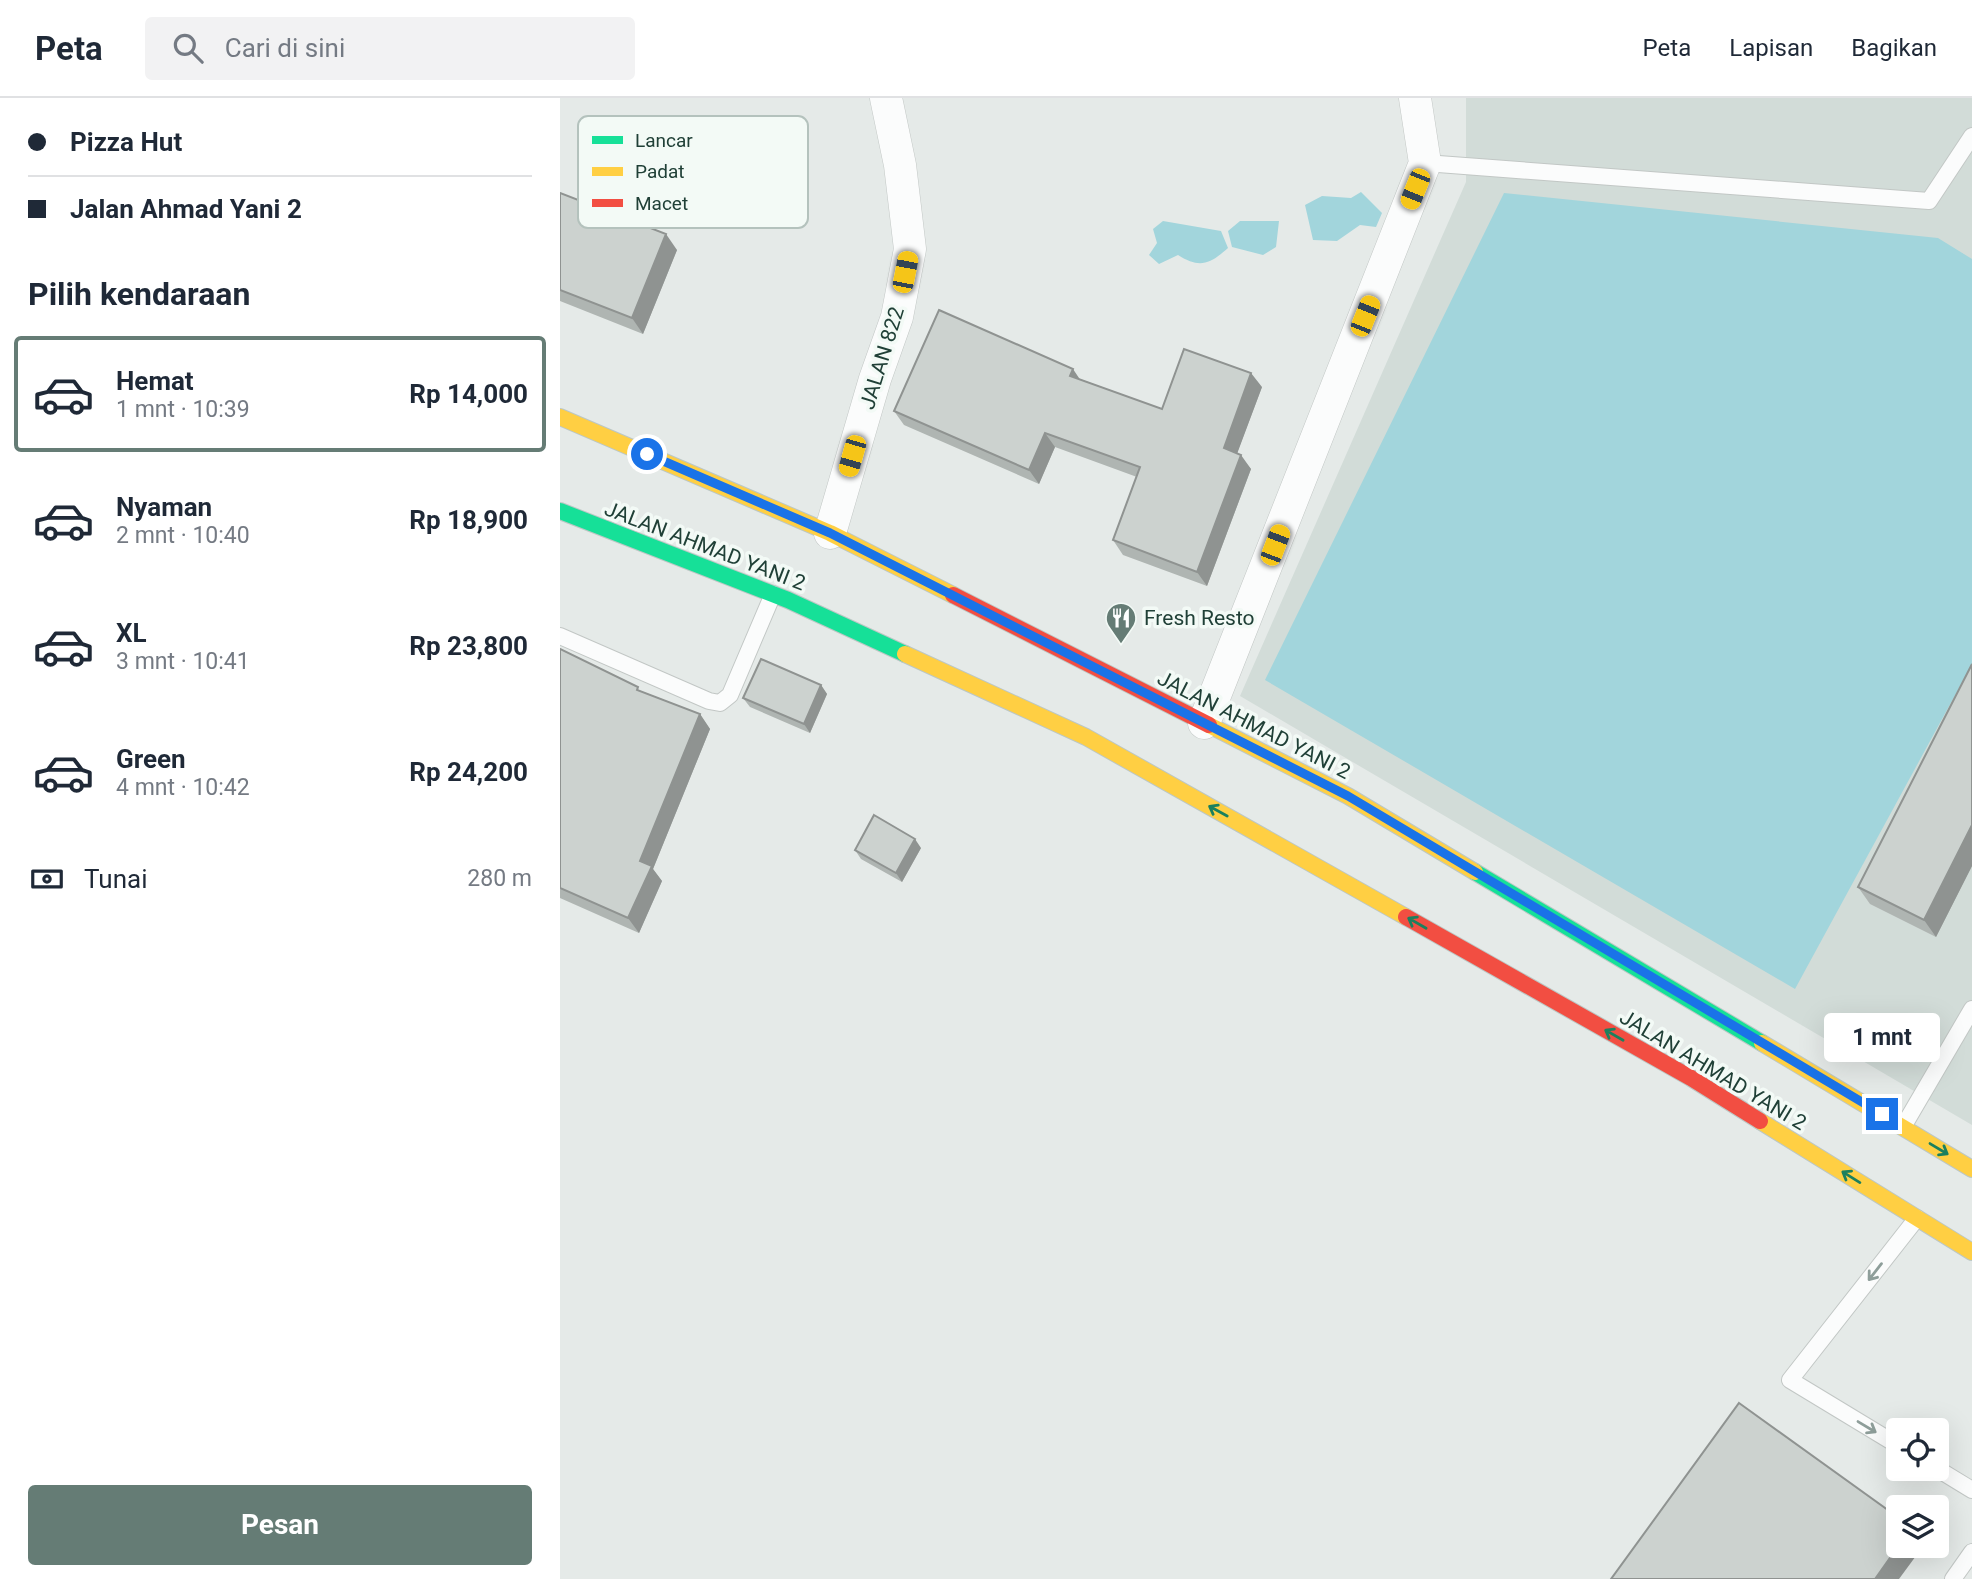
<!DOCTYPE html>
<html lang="id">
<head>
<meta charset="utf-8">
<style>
  :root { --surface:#fff; --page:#f2f2f3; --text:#1f2937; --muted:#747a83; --line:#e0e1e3; --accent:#657c75 }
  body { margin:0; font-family:Roboto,sans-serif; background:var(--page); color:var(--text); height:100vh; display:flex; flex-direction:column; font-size:26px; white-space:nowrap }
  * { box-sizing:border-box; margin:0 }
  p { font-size:23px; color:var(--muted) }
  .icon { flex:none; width:38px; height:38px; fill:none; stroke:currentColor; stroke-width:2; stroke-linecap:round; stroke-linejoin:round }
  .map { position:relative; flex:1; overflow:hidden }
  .panel { display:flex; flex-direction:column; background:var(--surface); width:560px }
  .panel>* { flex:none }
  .banner { display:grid; align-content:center; height:154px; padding:0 28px; background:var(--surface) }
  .buttons { position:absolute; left:1326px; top:1320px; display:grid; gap:14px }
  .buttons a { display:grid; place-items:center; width:63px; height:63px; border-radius:7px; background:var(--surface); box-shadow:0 7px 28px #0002; font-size:35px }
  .end { position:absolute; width:32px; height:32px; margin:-16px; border:9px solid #1a73e8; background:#fff; box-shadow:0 0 0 4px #fff }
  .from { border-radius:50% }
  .bubble { position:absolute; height:49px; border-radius:7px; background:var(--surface); box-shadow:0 7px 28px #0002; font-size:23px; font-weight:700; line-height:49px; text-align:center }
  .car { position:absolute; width:21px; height:42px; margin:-21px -10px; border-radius:9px; box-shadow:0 0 5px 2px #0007; background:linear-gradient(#f5c518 24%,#345 0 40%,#f5c518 0 76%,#345 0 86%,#f5c518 0) }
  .banner b { display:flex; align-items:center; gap:24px; height:66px; font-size:26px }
  .banner b+b { border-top:2px solid var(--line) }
  .banner i { width:18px; height:18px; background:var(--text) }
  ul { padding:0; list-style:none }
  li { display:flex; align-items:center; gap:21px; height:116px; margin:0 14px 10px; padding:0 14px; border:4px solid transparent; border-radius:7px }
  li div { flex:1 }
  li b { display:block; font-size:26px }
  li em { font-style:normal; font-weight:700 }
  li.selected { border-color:var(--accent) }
  li>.icon { width:63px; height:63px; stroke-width:1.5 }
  h2 { padding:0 28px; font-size:32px; line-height:84px }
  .pay { display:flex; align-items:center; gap:18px; height:77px; padding:0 28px; font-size:26px }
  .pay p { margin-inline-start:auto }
  .cta { display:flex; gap:14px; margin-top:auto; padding:14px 28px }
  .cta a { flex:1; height:80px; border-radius:7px; background:var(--accent); color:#fff; font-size:28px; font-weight:700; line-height:80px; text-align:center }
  header { display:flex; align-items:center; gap:42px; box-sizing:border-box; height:98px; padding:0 35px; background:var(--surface); border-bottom:2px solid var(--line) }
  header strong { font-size:33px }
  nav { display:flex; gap:38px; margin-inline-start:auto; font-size:24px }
  .search { width:490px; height:63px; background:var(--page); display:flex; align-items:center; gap:18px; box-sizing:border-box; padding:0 24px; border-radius:7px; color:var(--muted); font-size:26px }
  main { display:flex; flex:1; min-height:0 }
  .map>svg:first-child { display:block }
  .built { fill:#d2dcd8 }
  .water { fill:#a2d5dc }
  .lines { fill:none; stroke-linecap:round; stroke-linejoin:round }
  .lane-casing { stroke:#c2c7c5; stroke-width:18 }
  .street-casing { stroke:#c2c7c5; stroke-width:33 }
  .fast-casing { stroke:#bcc7c4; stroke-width:18 }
  .slow-casing { stroke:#bcc7c4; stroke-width:18 }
  .jam-casing { stroke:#bcc7c4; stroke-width:18 }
  .lane { stroke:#fbfcfc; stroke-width:16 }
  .street { stroke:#fbfcfc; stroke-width:32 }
  .fast { stroke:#16e098; stroke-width:16 }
  .slow { stroke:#ffcf43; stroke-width:16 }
  .jam { stroke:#f24e42; stroke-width:16 }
  .wall { fill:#afb5b2 }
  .shaded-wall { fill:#8f9391 }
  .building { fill:#ccd2cf; stroke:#8f9391; stroke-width:2 }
  .oneway { stroke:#1c805e }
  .oneway2 { stroke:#8e9e9a }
  .route { stroke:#1a73e8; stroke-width:9 }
  .labels { text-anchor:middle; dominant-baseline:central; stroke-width:7; stroke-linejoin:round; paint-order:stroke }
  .street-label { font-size:21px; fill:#204037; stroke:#f3faf6 }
  .poi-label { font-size:21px; fill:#204037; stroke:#f3faf6; text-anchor:start }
  .key { fill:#f3faf6; stroke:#b4c2bd; stroke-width:2 }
  .key-label { font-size:19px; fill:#204037 }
</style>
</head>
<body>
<header>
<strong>Peta</strong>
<div class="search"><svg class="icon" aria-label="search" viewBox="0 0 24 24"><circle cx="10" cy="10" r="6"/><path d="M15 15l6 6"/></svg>Cari di sini</div>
<nav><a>Peta</a><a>Lapisan</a><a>Bagikan</a></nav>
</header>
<main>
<section class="panel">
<div class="banner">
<b><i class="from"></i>Pizza Hut</b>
<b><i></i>Jalan Ahmad Yani 2</b>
</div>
<h2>Pilih kendaraan</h2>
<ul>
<li class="selected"><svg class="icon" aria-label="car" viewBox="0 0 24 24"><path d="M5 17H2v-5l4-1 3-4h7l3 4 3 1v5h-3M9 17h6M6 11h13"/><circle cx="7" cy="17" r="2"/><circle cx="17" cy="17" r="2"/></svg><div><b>Hemat</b><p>1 mnt · 10:39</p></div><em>Rp 14,000</em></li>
<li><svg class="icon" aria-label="car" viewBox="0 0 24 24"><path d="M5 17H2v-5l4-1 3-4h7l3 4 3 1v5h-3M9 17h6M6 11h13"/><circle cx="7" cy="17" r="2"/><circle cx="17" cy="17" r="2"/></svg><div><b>Nyaman</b><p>2 mnt · 10:40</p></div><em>Rp 18,900</em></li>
<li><svg class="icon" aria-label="car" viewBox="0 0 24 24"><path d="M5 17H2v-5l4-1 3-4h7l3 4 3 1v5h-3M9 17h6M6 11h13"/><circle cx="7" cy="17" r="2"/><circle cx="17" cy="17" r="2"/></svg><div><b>XL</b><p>3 mnt · 10:41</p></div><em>Rp 23,800</em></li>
<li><svg class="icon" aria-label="car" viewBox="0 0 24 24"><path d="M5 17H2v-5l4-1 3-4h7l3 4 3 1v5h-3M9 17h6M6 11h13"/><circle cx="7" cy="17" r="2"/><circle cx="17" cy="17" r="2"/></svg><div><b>Green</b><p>4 mnt · 10:42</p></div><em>Rp 24,200</em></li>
</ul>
<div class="pay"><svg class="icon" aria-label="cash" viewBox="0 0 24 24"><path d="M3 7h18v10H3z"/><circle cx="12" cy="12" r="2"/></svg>Tunai<p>280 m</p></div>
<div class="cta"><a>Pesan</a></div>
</section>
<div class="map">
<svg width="1412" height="1481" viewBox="0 0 1412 1481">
  <rect width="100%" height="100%" fill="#e5eae8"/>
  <path class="built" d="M906 0H1412V1027L680 598 906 84Z"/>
  <path class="water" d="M801 94 822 115 816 129 800 127 777 143 753 142 745 107 762 98 791 100Z
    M944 95 1378 140 1412 161V566L1235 891 705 582Z
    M603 123 661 133 668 150C650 166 640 171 618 157L599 166 589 157 597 145 593 131Z
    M680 123H719L716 149 703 157 672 149 668 133Z"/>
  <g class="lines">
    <g class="lane-casing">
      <path id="lane" d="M865 65 1369 103 1412 38
        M0 538 149 603 160 605 170 597 213 496
        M1343 1029 1412 911
        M1339 1348 1230 1282 1357 1120
        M1376 1370 1412 1392
        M1393 1481 1412 1454"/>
    </g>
    <g class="street-casing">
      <path id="street" d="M270 435 315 281 337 219 350 151 340 67 326 0
        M644 625 865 65 855 0"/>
    </g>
    <g class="fast-casing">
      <path id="fast" d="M0 413 228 502 345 556
        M915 774 1202 945"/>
    </g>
    <g class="slow-casing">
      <path id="slow" d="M0 319 270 435 393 497
        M345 556 526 639 846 819
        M649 627 788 698 915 774
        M1202 945 1412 1071
        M1200 1023 1412 1154"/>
    </g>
    <g class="jam-casing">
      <path id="jam" d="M393 497 649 627
        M846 819 1131 980 1200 1023"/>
    </g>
    <use href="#lane" class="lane"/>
    <use href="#street" class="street"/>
    <use href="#fast" class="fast"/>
    <use href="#slow" class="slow"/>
    <use href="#jam" class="jam"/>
  </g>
  <path class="wall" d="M0 95 117 152 83 236 0 203Z
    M520 281 602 311 702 289 677 355 691 371 647 488 563 457 553 442 577 379 495 349 479 386 344 327 334 313Z
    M0 551 81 593 140 616 150 631 93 771 102 783 79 835 0 800Z
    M1412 566V768L1376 839 1310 806 1298 789Z
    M261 587 267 596 250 635 190 609 183 600Z
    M361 750 342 784 301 761 295 752Z"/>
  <path class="shaded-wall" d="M106 136 117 152 83 236 72 220Z
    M513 271 523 286 510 278Z
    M691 275 702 289 674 364 664 350Z
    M485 335 495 349 479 386 469 372Z
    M681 357 691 371 647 488 637 474Z
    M261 587 267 596 250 635 244 626Z
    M140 616 150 631 93 771 102 783 79 835 68 820 80 763Z
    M1412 727V768L1376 839 1364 822Z
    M355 741 361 750 342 784 336 775Z
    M1339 1447H1364L1339 1481H1315Z"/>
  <path class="building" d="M0 95 106 136 72 220 0 192Z
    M379 212 513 271 510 278 602 311 624 251 691 275 664 350 681 357 637 474 553 442 580 369 485 335 469 372 334 313Z
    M0 551 78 589 77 592 140 616 80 763 92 768 68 820 0 790Z
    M201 561 261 587 244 626 183 600Z
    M1412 566V727L1364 822 1298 789Z
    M314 717 355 741 336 775 295 752Z
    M1179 1305 1339 1420V1447L1315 1481H1051Z"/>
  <defs><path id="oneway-shaft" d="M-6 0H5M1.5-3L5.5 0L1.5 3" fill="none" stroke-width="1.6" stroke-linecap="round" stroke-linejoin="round" transform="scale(1.75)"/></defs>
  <g class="oneway">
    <use href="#oneway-shaft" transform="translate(658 713) rotate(-151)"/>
    <use href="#oneway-shaft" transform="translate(857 825) rotate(-150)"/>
    <use href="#oneway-shaft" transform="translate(1054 937) rotate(-150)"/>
    <use href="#oneway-shaft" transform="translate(1379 1051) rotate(31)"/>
    <use href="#oneway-shaft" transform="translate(1291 1079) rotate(-148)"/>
  </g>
  <g class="oneway2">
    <use href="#oneway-shaft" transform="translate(1315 1174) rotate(128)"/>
    <use href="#oneway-shaft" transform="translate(1307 1329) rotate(31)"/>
  </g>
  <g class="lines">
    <path class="route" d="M87 356 270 435 788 698 1322 1016"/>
  </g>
  <defs>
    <g id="restaurant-pin" transform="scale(1.575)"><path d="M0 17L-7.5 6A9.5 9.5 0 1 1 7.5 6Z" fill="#657c75" stroke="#f3faf6"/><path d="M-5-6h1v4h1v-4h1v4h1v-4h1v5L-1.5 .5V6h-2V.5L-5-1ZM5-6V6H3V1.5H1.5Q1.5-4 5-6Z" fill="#fff"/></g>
  </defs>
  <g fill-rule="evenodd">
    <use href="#restaurant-pin" x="561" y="520"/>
  </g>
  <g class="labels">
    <g class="street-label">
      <text transform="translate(322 260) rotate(-73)">JALAN 822</text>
      <text transform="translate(145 448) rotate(21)">JALAN AHMAD YANI 2</text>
      <text transform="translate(694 627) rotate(27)">JALAN AHMAD YANI 2</text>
      <text transform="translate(1153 972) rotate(31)">JALAN AHMAD YANI 2</text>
    </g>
    <g class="poi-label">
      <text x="584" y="520">Fresh Resto</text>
    </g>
  </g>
  <rect x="18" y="18" width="230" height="112" rx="10" class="key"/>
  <rect x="32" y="38" width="31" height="8" fill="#16e098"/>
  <rect x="32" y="69" width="31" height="9" fill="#ffcf43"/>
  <rect x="32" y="101" width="31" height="8" fill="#f24e42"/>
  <g class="key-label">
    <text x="75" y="49">Lancar</text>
    <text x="75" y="80">Padat</text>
    <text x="75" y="112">Macet</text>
  </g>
</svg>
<div class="buttons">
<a><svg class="icon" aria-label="locate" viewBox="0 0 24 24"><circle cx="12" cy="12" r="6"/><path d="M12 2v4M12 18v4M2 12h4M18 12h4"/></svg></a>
<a><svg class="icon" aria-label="layers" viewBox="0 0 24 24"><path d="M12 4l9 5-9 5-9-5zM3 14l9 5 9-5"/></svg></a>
</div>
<i class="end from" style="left:87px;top:356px"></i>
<i class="end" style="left:1322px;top:1016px"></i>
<div class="bubble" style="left:1264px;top:915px;width:116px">1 mnt</div>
<i class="car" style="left:855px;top:91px;rotate:202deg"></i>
<i class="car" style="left:345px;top:174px;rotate:11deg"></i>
<i class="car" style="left:805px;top:218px;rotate:22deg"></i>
<i class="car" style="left:292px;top:358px;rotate:196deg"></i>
<i class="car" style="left:715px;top:447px;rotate:21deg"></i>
</div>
</main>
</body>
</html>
